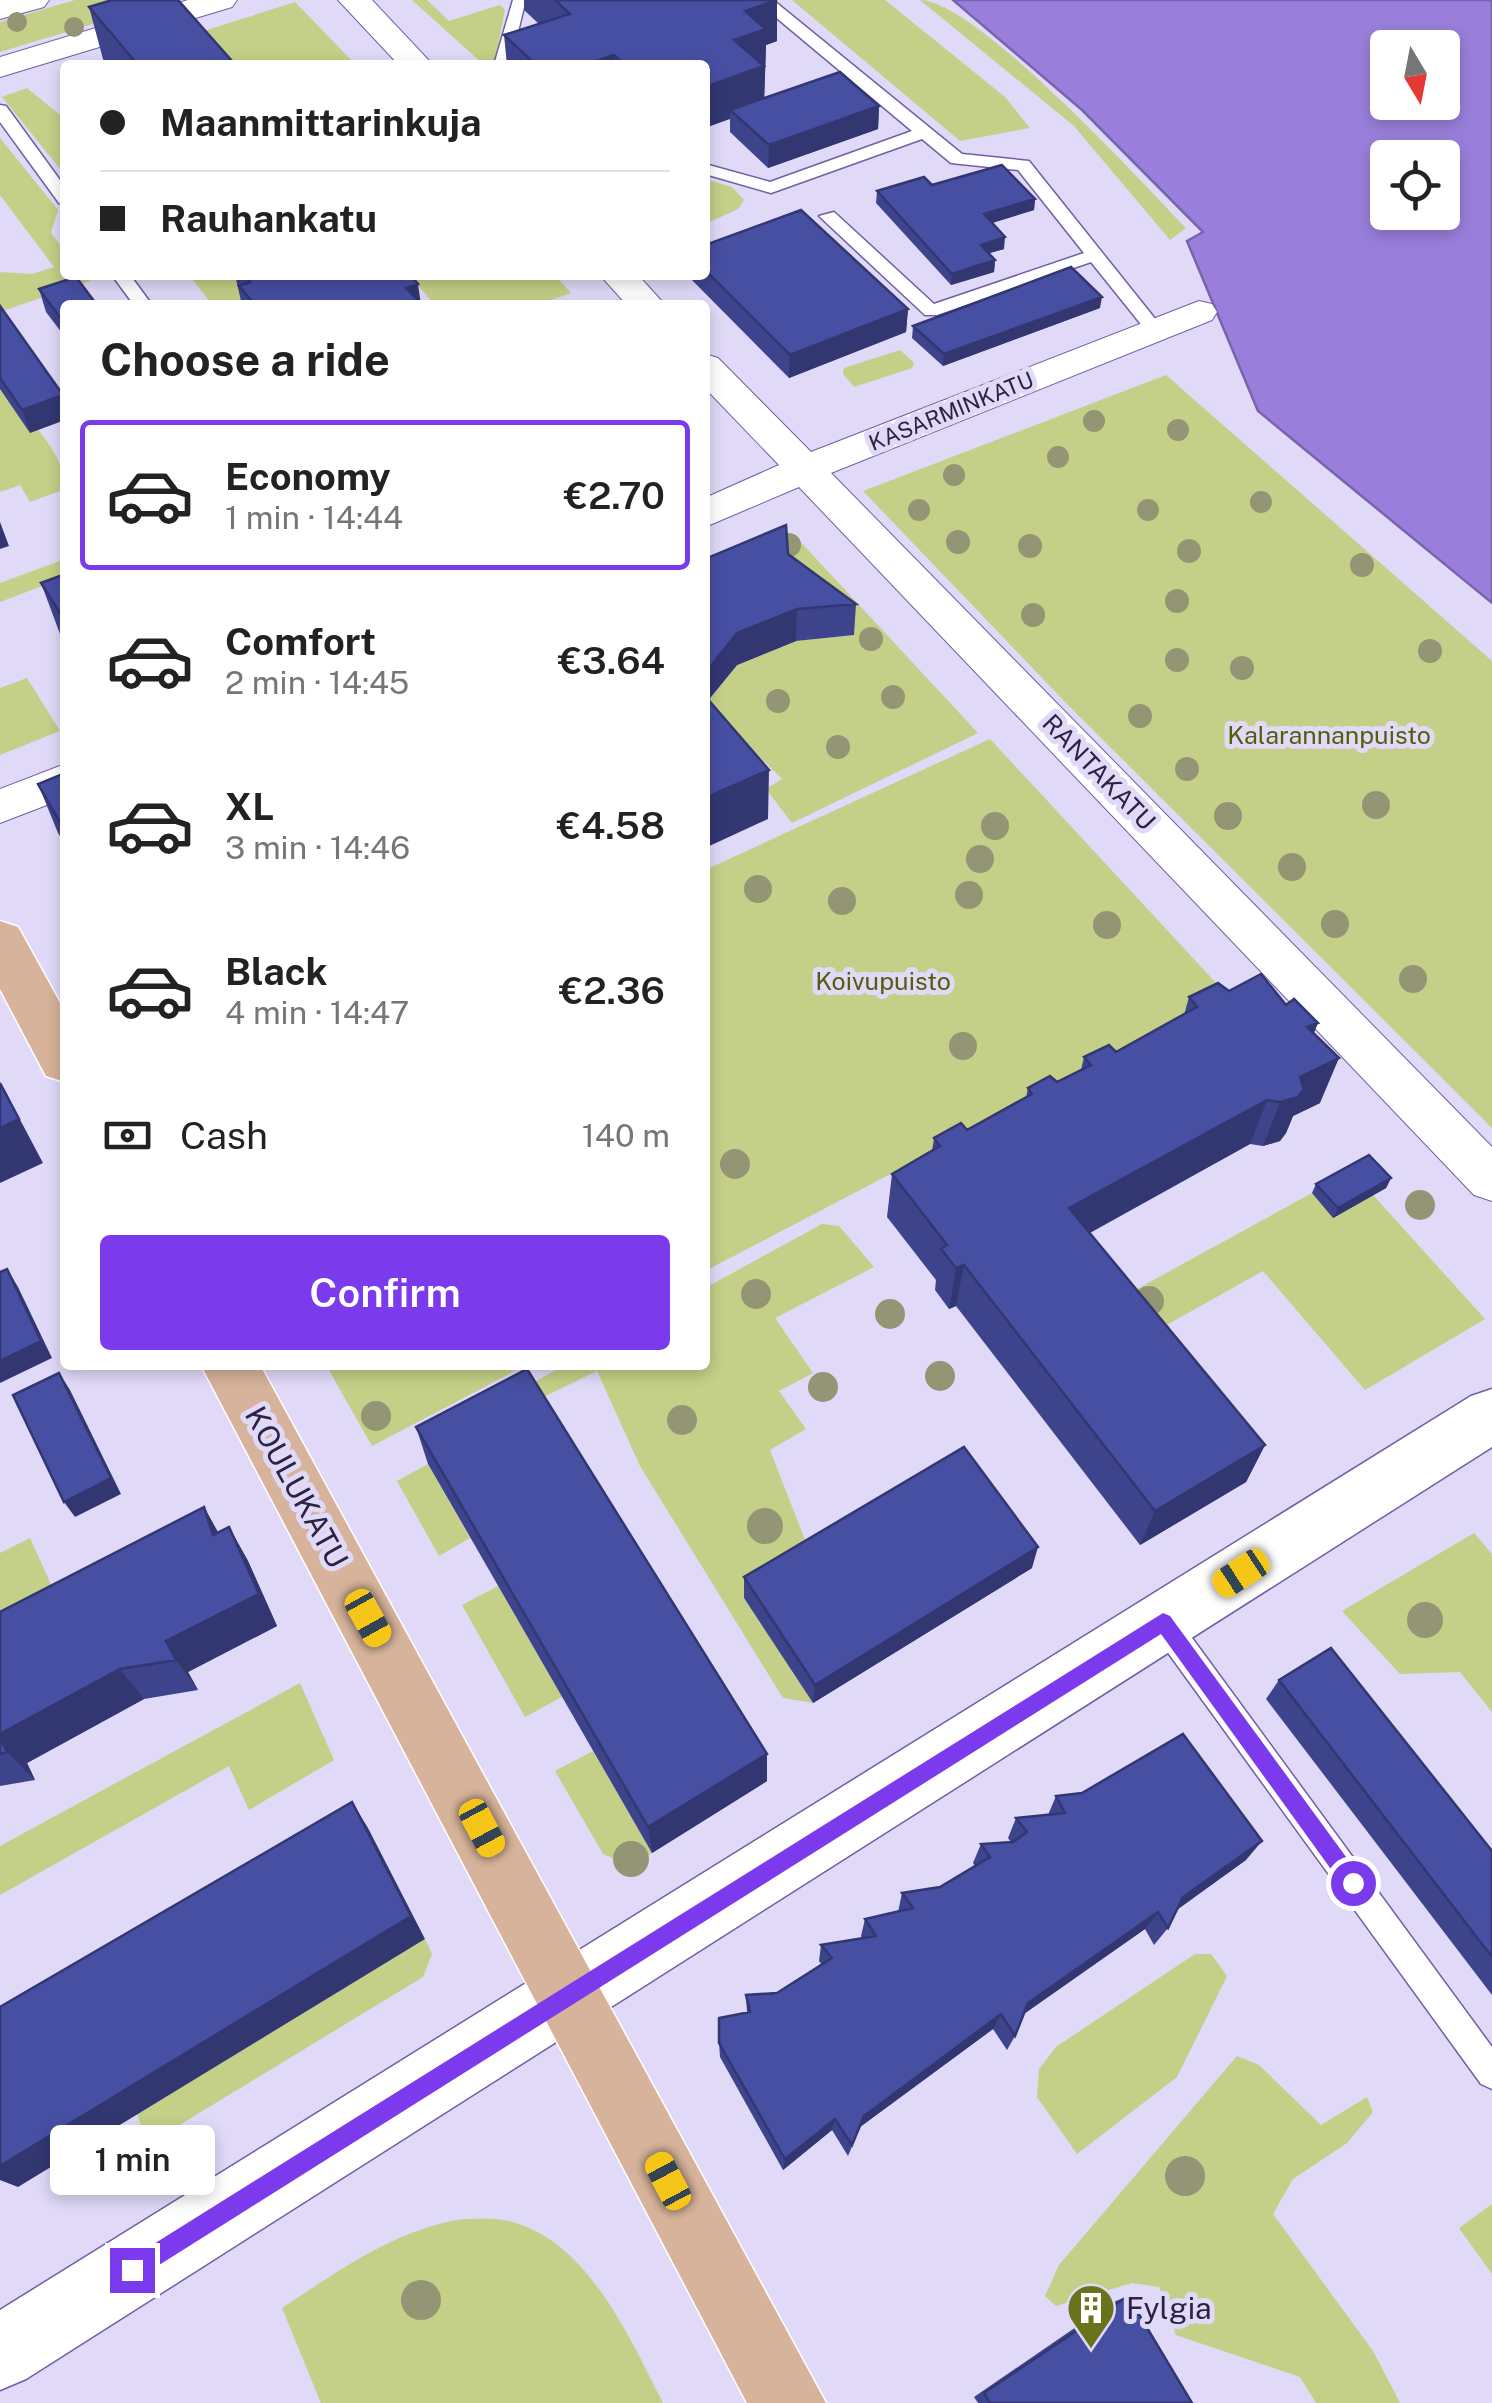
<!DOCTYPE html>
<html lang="en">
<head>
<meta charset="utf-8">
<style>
  :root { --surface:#fff; --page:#f2f2f2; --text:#222; --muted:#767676; --line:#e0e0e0; --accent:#7c3aed }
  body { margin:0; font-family:"Public Sans",sans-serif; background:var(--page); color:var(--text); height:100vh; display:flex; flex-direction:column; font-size:38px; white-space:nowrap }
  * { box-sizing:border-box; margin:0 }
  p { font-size:32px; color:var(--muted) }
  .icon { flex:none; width:55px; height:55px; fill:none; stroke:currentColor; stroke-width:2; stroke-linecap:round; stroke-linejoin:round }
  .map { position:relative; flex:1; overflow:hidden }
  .side { position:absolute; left:60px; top:300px; width:650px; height:1070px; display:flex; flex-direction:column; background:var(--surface); border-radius:10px; box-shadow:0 5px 15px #0003 }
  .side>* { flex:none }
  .hud { position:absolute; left:60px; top:60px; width:650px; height:220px; border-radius:10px; box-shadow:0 5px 15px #0003; display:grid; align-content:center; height:220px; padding:0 40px; background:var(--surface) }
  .needle { width:65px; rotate:170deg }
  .tools { position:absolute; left:1370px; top:30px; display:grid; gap:20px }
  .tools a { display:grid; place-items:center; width:90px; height:90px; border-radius:10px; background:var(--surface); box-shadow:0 5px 15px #0003; font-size:50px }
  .end { position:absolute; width:45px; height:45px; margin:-22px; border:12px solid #7c3aed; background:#fff; box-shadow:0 0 0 5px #fff }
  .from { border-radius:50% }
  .bubble { position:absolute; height:70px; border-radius:10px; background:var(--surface); box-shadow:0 5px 15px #0003; font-size:32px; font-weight:600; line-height:70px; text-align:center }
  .car { position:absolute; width:30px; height:60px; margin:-30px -15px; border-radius:12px; box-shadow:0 0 8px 2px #0007; background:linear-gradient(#f5c518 24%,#345 0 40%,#f5c518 0 76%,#345 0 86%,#f5c518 0) }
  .hud b { display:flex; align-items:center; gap:35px; height:95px; font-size:38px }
  .hud b+b { border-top:2px solid var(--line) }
  .hud i { width:25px; height:25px; background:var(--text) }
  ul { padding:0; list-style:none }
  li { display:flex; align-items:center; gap:30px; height:150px; margin:0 20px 15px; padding:0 20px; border:5px solid transparent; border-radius:10px }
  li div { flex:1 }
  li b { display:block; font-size:38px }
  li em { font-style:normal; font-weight:600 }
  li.selected { border-color:var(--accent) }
  li>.icon { width:90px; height:90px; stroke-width:1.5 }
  h2 { padding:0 40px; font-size:45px; line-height:120px }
  .pay { display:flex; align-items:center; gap:25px; height:110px; padding:0 40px; font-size:38px }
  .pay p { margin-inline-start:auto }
  .primary-button { display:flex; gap:20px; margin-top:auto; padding:20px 40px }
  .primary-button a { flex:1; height:115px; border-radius:10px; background:var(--accent); color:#fff; font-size:40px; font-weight:600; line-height:115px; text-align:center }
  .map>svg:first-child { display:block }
  .green { fill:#c4cf87 }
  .water { fill:#997fdb; stroke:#7863ad; stroke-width:2.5; fill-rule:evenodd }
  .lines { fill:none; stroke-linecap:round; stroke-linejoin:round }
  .lane-casing { stroke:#725ea4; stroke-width:3 }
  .street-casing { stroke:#725ea4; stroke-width:2 }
  .secondary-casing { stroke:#725ea4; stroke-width:3 }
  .primary-casing { stroke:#fff; stroke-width:3 }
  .lane { fill:#fff; fill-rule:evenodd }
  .street { fill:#fff; fill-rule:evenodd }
  .secondary { fill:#fff; fill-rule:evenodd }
  .primary { fill:#d6b39a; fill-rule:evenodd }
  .tree { fill:#949575 }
  .wall { fill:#3d448c }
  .shaded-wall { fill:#323772 }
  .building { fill:#474fa3; stroke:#323772; stroke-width:2.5 }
  .route { fill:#7c3aed }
  .labels { text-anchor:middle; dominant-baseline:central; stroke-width:10; stroke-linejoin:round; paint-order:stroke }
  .far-street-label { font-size:22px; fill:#2b2341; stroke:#e0d9f8 }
  .park-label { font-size:25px; fill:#555d0a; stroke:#e0d9f8 }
  .street-label { font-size:25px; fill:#2b2341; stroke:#e0d9f8 }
  .near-street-label { font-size:30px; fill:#2b2341; stroke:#e0d9f8 }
  .near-poi-label { font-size:30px; fill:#2b2341; stroke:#e0d9f8; text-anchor:start }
</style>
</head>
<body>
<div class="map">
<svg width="1492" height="2403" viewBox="0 0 1492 2403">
  <rect width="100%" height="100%" fill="#e0d9f8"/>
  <path class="green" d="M75 0H172L0 52V22Z
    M412 0H427L449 21 500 5 505 10 494 65H484Z
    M792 0H885L1005 97 1030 128 960 141Z
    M920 0C975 0 1142 182 1186 228L1170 240 1074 126Z
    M295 2 356 65H201L179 39Z
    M27 88 65 119V175L2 97Z
    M0 138 58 210 51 233 65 251V275H84L90 281 0 312V272L32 274 54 267 0 195Z
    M705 179 732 187 744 200 738 209 705 224Z
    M189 275H338L254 305H201L210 302Z
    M555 275 571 293 537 305H435L410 276Z
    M900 350 914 363 912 368 854 387 843 374 844 368Z
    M1166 375 1492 661V1128L1067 704 863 491Z
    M0 388C25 416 65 450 65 489L30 502 20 485 0 492Z
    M770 535 795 536 978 733 792 823 766 789 782 779 743 740 711 752 705 745V692L711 697 737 665 796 641 852 635Z
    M65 559V599L45 585 0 602V583Z
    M27 678 60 731 0 755V688Z
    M990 739 1229 997 705 1271V870Z
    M1312 1193 1334 1216 1373 1195 1485 1319 1365 1390 1263 1271 1138 1341 1108 1305Z
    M822 1224 839 1226 874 1267 775 1318 813 1373 779 1391 806 1429 770 1450 812 1558 744 1598 813 1703 783 1698 640 1466 597 1371 523 1407 516 1392 565 1365H705V1288Z
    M326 1365H526L372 1446Z
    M428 1464 470 1538 439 1556 397 1481Z
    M1474 1533 1492 1554V1712L1460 1672 1400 1674 1342 1611Z
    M30 1538 63 1611 0 1645V1553Z
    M498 1586 562 1697 525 1717 462 1605Z
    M300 1683 334 1760 249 1810 229 1766 0 1895V1846Z
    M593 1751 652 1853 631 1866 603 1854 555 1771Z
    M425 1939 432 1954 423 1977 148 2144 137 2114Z
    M1195 1954H1211L1227 1976 1177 2077 1077 2154 1037 2097 1039 2069 1056 2047Z
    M1237 2056 1259 2065 1321 2125 1367 2097 1373 2112 1347 2143 1293 2179 1273 2214 1373 2351 1400 2403H1316L1300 2377 1176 2335 1159 2287 1132 2283 1056 2306 1045 2296 1059 2265Z
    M1492 2204V2274L1459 2228Z
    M464 2219C476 2219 491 2218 503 2220 586 2235 629 2337 663 2403H321L282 2308C339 2271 395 2229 464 2219Z"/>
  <path class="water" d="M953 0H1492V603L1258 411 1187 241 1203 232 1082 110ZM1388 48H1442V102H1388ZM1388 158H1442V212H1388Z"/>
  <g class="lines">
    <g class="lane-casing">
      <path id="lane" d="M513 0H537L524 7 510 65H494Z
        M755 0H773L962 154 1029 161 1160 325V333H1148L1091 262 937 315H925L819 216 834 212 934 304 1084 253 1018 170 951 163 922 139 771 193 705 174V164L770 182 912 131Z
        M0 105 6 106 65 187V204L59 203 0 122Z
        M112 275H130L152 305H134Z
        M1163 1608 1173 1612 1492 2047V2089L1481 2084 1153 1632 1149 1622 1153 1612Z"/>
    </g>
    <g class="street-casing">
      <path id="street" d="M0 0H49L44 7 0 19Z
        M188 0H237L232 7 0 77V57Z
        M338 0H372L433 65H399Z
        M600 275H638L665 305H627Z
        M1199 301 1212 304 1217 312 1212 320 831 473 1492 1147V1201L1474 1195 799 487 705 527V498L779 465 705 388V354L718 358 811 452Z
        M65 764V798L0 823V789Z"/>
    </g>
    <g class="secondary-casing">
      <path id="secondary" d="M1492 1389V1447L26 2379 0 2390V2310L1471 1396Z"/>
    </g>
    <g class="primary-casing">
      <path id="primary" d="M0 921 18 927 65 1012V1082L46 1076 0 989Z
        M201 1365H260L826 2403H747Z"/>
    </g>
    <use href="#lane" class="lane"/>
    <use href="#street" class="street"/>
    <use href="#secondary" class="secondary"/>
    <use href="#primary" class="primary"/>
  </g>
  <g class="tree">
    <circle cx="17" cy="22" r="10"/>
    <circle cx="74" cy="27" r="10"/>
    <circle cx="1094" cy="421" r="11"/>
    <circle cx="1178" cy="430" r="11"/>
    <circle cx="1058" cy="457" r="11"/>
    <circle cx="954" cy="475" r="11"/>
    <circle cx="1261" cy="502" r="11"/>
    <circle cx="919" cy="510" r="11"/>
    <circle cx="1148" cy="510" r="11"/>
    <circle cx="958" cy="542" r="12"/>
    <circle cx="789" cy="545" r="12"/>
    <circle cx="1030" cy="546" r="12"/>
    <circle cx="1189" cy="551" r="12"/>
    <circle cx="1362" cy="565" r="12"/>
    <circle cx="1177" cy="601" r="12"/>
    <circle cx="1033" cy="615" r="12"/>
    <circle cx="871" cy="639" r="12"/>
    <circle cx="1430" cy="651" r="12"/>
    <circle cx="1177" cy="660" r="12"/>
    <circle cx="1242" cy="668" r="12"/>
    <circle cx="893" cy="697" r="12"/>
    <circle cx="778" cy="701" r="12"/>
    <circle cx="1140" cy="716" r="12"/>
    <circle cx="838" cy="747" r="12"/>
    <circle cx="1187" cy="769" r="12"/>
    <circle cx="1376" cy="805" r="14"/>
    <circle cx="1228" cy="816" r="14"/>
    <circle cx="995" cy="826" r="14"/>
    <circle cx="980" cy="859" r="14"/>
    <circle cx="1292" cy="867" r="14"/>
    <circle cx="758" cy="889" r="14"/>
    <circle cx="969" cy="895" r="14"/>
    <circle cx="842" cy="901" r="14"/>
    <circle cx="1335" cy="924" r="14"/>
    <circle cx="1107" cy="925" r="14"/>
    <circle cx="1413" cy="979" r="14"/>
    <circle cx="963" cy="1046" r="14"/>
    <circle cx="735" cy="1164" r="15"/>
    <circle cx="1420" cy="1205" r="15"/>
    <circle cx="756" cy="1294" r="15"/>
    <circle cx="1149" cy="1301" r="15"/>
    <circle cx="890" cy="1314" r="15"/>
    <circle cx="940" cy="1376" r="15"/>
    <circle cx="823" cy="1387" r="15"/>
    <circle cx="376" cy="1416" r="15"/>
    <circle cx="682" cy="1420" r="15"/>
    <circle cx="765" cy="1526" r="18"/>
    <circle cx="1425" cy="1620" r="18"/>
    <circle cx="631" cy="1859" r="18"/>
    <circle cx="1185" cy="2176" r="20"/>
    <circle cx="421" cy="2300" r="20"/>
  </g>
  <path class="wall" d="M524 0H777V41L766 45 764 98 879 106 878 129 768 168 730 132V119L705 65H507L504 35 539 24 524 10Z
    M89 7 232 65H108L103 59Z
    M932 185 1035 199 1034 210 992 223 1004 249 989 253 995 260 994 272 951 285 876 203 877 191Z
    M705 245 908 309 906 332 789 378 687 275H705Z
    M235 275H410L422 305H242Z
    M39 289 65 305V337L46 312Z
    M0 306 30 433 0 389Z
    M1100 308 943 366 912 338 913 326Z
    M788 554 856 604 854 635 796 641 737 665 710 698 705 692V559Z
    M65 574V642L60 634 41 583Z
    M65 773V844L58 833 38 784Z
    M1229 991 1286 1005 1314 1033 1320 1103 1293 1116 1286 1133 1280 1141 1263 1146 1250 1144 1090 1233 1265 1445 1246 1482 1140 1545 956 1306 949 1309 935 1290 936 1280 887 1217 892 1174 932 1151 934 1138 967 1130 1026 1098 1028 1088 1057 1082 1081 1070 1084 1057 1116 1052 1184 1015 1189 997Z
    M1391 1178 1386 1188 1333 1218 1312 1193 1316 1184Z
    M416 1427 767 1754V1781L652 1853 428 1464Z
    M204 1507 218 1532 229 1527 248 1561 277 1626 188 1672 198 1690 144 1699 27 1763 35 1780 0 1786V1612Z
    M1032 1568 813 1703 744 1598V1577Z
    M1279 1680 1492 1851V1995L1266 1699Z
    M1056 1796 1246 1860 1177 1909 1168 1928 1154 1945 1145 1929 1024 2014 1015 2036 1007 2050 993 2029 860 2127 848 2156 832 2130 783 2170 720 2057 719 2043 747 2013 746 1995 777 1993 822 1965 819 1961 821 1945 862 1938 861 1936 865 1919 898 1912 902 1893 940 1887 975 1866 973 1863 981 1844 1011 1842 1008 1838 1016 1818 1048 1815Z
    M1128 2296 1192 2403H978L974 2397 1111 2303Z"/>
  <path class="shaded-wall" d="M777 0V41L766 45 764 107 730 110V119L705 128V87L734 40 745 11Z
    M614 55 615 65H584Z
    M879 106 878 129 768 168 769 145Z
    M1035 199 1034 210 982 226 984 214Z
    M1005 237 1004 249 980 256 981 245Z
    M995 260 994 272 951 285 952 274Z
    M418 284 421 305 406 288Z
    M1102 297 1100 308 943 366 944 354Z
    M908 309 906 332 789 378 790 355Z
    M63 395 65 400V420L30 433 22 410Z
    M0 522 9 546 0 549Z
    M797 609 796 641 737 665 710 698V667L737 633Z
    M769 770 768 819 705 848V798Z
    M1318 1023 1300 1068 1307 1027Z
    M1339 1058 1320 1103 1293 1116 1286 1133 1280 1141 1263 1146 1280 1102 1300 1077Z
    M1267 1100 1250 1144 1058 1250 1069 1208Z
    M16 1112 43 1163 0 1183V1128Z
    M1391 1178 1386 1188 1333 1218 1338 1208Z
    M964 1265 956 1306 949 1309 956 1268Z
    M7 1269 18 1287 52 1358 0 1383V1361Z
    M59 1373 70 1390 121 1494 75 1517 64 1502Z
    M1265 1445 1246 1482 1140 1545 1155 1511Z
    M204 1507 223 1542 213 1535Z
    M229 1527 248 1561 277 1626 188 1672 198 1690 176 1660 166 1641Z
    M1038 1547 1032 1568 813 1703 815 1685Z
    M120 1669 144 1699 27 1763 35 1780 7 1752 0 1738V1734Z
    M767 1754V1781L652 1853 648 1827Z
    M352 1802 368 1828 425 1939 18 2187 0 2180V2166Z
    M1262 1841 1246 1860 1170 1915 1183 1897Z
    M1158 1912 1145 1929 1019 2017 1028 2003Z
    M1001 2014 993 2029 860 2127 848 2156 864 2116Z
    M835 2119 832 2130 783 2170 785 2159Z"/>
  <path class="building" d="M112 0H178L231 60 215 65H138L89 7Z
    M555 0H777L745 11 766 29 734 40 764 66 705 87V65H625L614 55 584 65H536L504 35 570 14Z
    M840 72 879 106 769 145 730 110Z
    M1002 165 1035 199 984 214 1005 237 981 245 995 260 952 274 877 191 924 177 932 185Z
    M801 210 908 309 790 355 705 270V245Z
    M1071 267 1102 297 944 354 913 326Z
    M244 275H410L418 284 406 288 422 305H255L239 286 250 282Z
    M76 277 97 305H65V324L39 289Z
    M0 306 63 395 22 410 0 378Z
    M786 525 788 554 856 604 797 609 737 633 710 667 705 662V559Z
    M65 574V621L41 583Z
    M705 696 769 770 705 798Z
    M65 773V831L38 784Z
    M1261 974 1286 1005 1294 999 1318 1023 1307 1027 1339 1058 1300 1077 1304 1089 1298 1097 1280 1102 1267 1100 1069 1208 1265 1445 1155 1511 964 1265 956 1268 941 1249 947 1245 892 1174 940 1146 934 1138 961 1123 967 1130 1032 1094 1028 1088 1050 1076 1057 1082 1091 1065 1084 1057 1109 1045 1116 1052 1197 1007 1189 997 1218 983 1229 991Z
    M0 1083 19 1119 0 1128Z
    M1369 1155 1391 1178 1338 1208 1316 1184Z
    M7 1269 41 1341 0 1361V1272Z
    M527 1369 767 1754 648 1827 416 1427Z
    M59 1373 111 1478 64 1502 13 1395Z
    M964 1447 1038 1547 815 1685 744 1577Z
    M204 1507 213 1535 229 1527 259 1594 166 1641 176 1660 120 1669 0 1734V1612Z
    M1331 1648 1492 1851V1957L1279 1680Z
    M1183 1734 1262 1841 1183 1897 1168 1928 1158 1912 1028 2003 1015 2036 1001 2014 864 2116 852 2145 835 2119 785 2159 719 2043V2018L750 2012 746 1995 777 1993 832 1958 821 1945 876 1936 865 1919 913 1908 902 1893 940 1887 990 1857 981 1844 1013 1842 1027 1832 1016 1818 1065 1813 1056 1796 1082 1793Z
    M0 1738 7 1752 0 1754Z
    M352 1802 411 1916 0 2166V2007Z
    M1128 2296 1192 2403H990L984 2393Z"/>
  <path class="route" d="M1163 1613 1170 1616 1360 1876V1890H1346L1161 1634 140 2277H125V2262Z"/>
  <defs>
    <g id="building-pin" transform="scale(2.5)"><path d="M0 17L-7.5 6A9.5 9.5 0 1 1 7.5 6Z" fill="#69731c" stroke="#e0d9f8"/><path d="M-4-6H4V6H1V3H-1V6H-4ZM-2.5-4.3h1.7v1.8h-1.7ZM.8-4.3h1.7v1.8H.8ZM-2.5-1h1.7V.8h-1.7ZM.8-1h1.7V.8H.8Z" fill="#fff"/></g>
  </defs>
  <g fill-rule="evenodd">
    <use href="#building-pin" x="1091" y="2308"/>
  </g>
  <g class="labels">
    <g class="far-street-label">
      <text transform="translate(951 411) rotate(-22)">KASARMINKATU</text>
    </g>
    <g class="park-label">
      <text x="1329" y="735">Kalarannanpuisto</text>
      <text x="883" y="981">Koivupuisto</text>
    </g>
    <g class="street-label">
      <text transform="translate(1099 772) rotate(46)">RANTAKATU</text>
    </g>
    <g class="near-street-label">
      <text transform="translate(297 1487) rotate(61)">KOULUKATU</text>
    </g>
    <g class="near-poi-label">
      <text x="1126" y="2308">Fylgia</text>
    </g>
  </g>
</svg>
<div class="tools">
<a><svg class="needle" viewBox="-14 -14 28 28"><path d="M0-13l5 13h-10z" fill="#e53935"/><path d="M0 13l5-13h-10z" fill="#767676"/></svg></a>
<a><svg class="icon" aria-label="locate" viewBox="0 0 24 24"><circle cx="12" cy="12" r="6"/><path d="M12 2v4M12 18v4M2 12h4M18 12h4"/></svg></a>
</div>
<i class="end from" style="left:1353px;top:1883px"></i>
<i class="end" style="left:132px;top:2270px"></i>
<div class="bubble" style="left:50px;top:2125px;width:165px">1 min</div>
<i class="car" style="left:1241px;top:1573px;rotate:237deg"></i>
<i class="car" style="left:368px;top:1618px;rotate:151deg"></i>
<i class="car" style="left:482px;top:1828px;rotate:152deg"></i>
<i class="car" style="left:668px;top:2181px;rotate:332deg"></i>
<div class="hud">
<b><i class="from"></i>Maanmittarinkuja</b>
<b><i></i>Rauhankatu</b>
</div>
<section class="side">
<h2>Choose a ride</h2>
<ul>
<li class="selected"><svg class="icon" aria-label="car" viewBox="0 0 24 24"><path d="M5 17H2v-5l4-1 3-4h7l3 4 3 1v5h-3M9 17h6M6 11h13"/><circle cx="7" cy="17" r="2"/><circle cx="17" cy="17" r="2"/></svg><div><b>Economy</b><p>1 min · 14:44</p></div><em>€2.70</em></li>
<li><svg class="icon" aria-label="car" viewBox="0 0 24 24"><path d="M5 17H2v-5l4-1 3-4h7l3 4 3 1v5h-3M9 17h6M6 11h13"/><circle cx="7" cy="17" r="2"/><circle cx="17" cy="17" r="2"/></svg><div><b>Comfort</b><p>2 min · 14:45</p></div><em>€3.64</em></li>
<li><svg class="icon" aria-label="car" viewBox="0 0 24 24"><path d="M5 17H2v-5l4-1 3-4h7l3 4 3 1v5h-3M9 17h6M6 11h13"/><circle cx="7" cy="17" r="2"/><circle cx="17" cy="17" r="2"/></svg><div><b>XL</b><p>3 min · 14:46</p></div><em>€4.58</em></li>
<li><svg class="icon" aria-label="car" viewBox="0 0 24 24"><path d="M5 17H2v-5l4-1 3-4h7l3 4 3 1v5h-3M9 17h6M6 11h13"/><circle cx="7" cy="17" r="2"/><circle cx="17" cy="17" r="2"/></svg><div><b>Black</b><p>4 min · 14:47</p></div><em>€2.36</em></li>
</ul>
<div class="pay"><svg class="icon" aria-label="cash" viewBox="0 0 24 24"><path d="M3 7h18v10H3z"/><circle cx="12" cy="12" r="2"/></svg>Cash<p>140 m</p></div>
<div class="primary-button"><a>Confirm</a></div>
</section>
</div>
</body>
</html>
